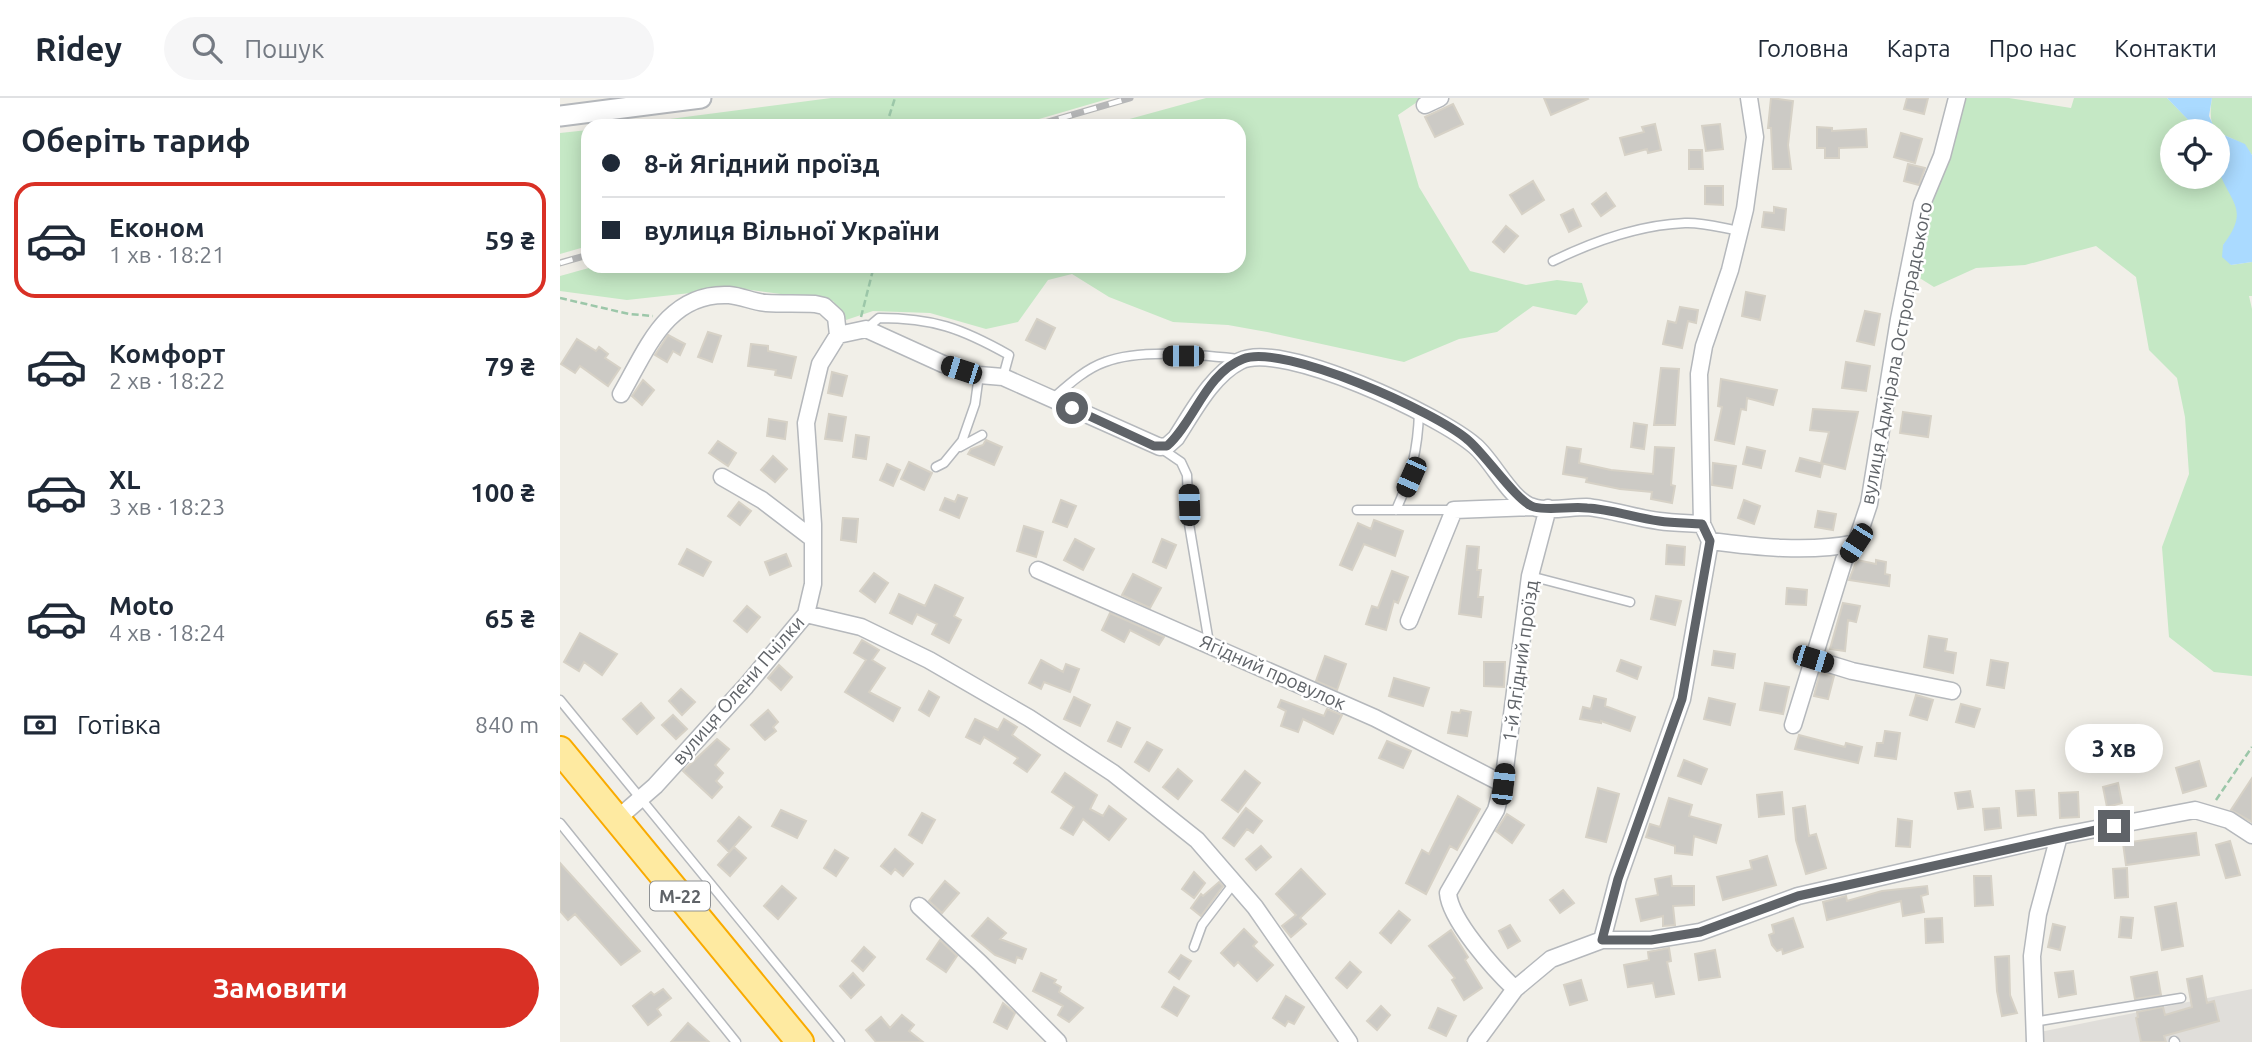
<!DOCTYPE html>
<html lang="uk">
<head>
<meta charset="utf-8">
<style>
  :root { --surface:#fff; --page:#f6f6f7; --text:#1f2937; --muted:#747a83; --line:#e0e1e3; --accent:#d93025 }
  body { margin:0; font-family:Ubuntu,sans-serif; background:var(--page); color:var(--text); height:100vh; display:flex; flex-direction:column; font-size:26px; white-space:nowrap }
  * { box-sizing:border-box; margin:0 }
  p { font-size:23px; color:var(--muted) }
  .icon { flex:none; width:38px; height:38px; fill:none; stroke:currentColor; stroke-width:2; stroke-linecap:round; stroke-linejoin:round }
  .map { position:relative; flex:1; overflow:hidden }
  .sheet { display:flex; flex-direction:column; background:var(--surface); width:560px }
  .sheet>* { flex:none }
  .hud { position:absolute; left:21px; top:21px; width:665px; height:154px; border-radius:21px; box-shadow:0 4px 18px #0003; display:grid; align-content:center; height:154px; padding:0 21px; background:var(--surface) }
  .buttons { position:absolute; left:1600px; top:21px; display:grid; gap:14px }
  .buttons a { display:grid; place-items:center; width:70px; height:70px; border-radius:50%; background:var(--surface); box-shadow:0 4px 18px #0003; font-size:35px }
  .end { position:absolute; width:32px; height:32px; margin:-16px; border:9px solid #5f6368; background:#fff; box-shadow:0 0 0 4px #fff }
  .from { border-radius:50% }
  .bubble { position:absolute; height:49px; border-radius:24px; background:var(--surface); box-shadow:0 4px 18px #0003; font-size:23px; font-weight:700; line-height:49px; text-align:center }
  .car { position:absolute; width:21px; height:42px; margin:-21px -10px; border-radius:9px; box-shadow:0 0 5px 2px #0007; background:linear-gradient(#222 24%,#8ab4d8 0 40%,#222 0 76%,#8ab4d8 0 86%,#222 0) }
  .hud b { display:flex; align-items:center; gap:24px; height:66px; font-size:26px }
  .hud b+b { border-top:2px solid var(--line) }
  .hud i { width:18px; height:18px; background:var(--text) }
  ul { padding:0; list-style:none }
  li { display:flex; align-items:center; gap:21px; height:116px; margin:0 14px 10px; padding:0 7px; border:4px solid transparent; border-radius:21px }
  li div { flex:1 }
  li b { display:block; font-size:26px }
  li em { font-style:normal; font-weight:700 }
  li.current { border-color:var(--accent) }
  li>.icon { width:63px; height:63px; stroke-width:1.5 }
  h2 { padding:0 21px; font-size:32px; line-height:84px }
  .pay { display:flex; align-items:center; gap:18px; height:77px; padding:0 21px; font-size:26px }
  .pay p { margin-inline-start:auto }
  .action { display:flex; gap:14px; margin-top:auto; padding:14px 21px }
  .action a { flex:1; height:80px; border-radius:42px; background:var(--accent); color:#fff; font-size:28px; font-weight:700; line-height:80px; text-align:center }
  header { display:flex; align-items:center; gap:42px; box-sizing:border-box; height:98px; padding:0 35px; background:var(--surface); border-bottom:2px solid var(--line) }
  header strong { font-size:33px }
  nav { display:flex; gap:38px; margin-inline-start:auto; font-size:24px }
  .search { width:490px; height:63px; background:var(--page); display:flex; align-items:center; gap:18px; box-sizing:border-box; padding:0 24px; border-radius:38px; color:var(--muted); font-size:26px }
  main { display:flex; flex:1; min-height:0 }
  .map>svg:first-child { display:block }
  .industrial { fill:#e0deda }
  .green { fill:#c5e8c5 }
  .water { fill:#aadaff }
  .building { fill:#cccac5; stroke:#d6d1c6; stroke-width:2 }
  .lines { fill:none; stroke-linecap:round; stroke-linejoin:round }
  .service-casing { stroke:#b5b8bc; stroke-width:11 }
  .minor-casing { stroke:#b5b8bc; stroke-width:19 }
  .tertiary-casing { stroke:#b5b8bc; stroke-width:23 }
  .trunk-casing { stroke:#f9ab00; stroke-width:30 }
  .path { stroke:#9cc7a9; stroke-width:2.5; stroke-dasharray:7 3.5; stroke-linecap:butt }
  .service { stroke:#fff; stroke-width:8 }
  .minor { stroke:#fff; stroke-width:16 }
  .tertiary { stroke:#fff; stroke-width:19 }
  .trunk { stroke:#feeaa1; stroke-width:26 }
  .rail-casing { stroke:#b6b7b8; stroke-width:7 }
  .rail { stroke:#fff; stroke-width:4.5; stroke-dasharray:13; stroke-linecap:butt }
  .route { stroke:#5f6368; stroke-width:9 }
  .labels { text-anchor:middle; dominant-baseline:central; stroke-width:5; stroke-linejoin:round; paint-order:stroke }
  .shield { fill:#fff; stroke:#8f9295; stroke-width:2 }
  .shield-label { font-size:18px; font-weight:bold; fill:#5f6368 }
  .street-label { font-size:19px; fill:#5f6368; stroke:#fff }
</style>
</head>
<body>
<header>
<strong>Ridey</strong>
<div class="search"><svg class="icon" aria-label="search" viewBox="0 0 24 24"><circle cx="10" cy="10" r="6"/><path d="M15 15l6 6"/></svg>Пошук</div>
<nav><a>Головна</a><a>Карта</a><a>Про нас</a><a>Контакти</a></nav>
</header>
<main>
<section class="sheet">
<h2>Оберіть тариф</h2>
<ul>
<li class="current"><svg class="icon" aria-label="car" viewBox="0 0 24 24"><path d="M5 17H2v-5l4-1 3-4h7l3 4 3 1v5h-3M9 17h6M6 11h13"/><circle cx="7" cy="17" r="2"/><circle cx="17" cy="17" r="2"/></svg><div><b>Економ</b><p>1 хв · 18:21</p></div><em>59 ₴</em></li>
<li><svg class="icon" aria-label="car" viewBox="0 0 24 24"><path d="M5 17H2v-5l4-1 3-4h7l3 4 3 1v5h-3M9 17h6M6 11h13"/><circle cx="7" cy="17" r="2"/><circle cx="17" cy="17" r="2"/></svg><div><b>Комфорт</b><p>2 хв · 18:22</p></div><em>79 ₴</em></li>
<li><svg class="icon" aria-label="car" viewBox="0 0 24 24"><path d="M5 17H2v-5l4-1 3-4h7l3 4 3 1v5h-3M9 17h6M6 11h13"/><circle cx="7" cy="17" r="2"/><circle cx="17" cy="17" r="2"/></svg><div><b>XL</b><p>3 хв · 18:23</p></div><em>100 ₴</em></li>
<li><svg class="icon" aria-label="car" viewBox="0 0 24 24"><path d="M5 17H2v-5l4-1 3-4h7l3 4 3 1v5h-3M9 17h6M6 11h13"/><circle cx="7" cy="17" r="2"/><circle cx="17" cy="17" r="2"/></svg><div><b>Moto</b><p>4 хв · 18:24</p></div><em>65 ₴</em></li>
</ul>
<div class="pay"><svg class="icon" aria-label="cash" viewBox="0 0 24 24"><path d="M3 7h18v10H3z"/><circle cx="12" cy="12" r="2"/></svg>Готівка<p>840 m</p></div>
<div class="action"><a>Замовити</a></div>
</section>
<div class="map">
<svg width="1692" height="944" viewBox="0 0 1692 944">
  <rect width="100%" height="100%" fill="#f1efe8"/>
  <path class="industrial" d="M1692 891V944H1482L1480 934Z"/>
  <path class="green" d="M271 0H551L455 28H56Z
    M646 0H863L838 17 859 89 910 173 966 187 997 182 1022 185 1028 204 1016 217 973 208 937 234 899 241 844 264 707 234 668 227 613 224 549 199 512 176 488 182 458 224 426 231 370 215 313 213 286 222 273 203 176 190 67 202 0 193V178L36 168H679V28H544Z
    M1404 0H1449L1511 10 1514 0H1607L1639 33H1612V79H1657V67C1666 83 1692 114 1680 132 1676 138 1668 143 1663 147L1671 167 1692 164V198H1689L1692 211V578L1654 574 1609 539 1602 449 1629 376 1625 319 1617 280 1589 252 1576 179 1536 148 1465 167 1416 170 1374 189 1358 179 1357 157Z
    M1652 0H1692V57C1673 28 1644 49 1652 0Z
    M28 32V148L0 156V35Z"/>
  <path class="water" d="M1607 0H1652L1649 18 1656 33H1639Z
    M1657 34 1685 46 1692 57V164L1671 167 1662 159 1663 147C1692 109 1668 105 1657 67 1655 58 1657 44 1657 34Z"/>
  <path class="building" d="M984 0H1027L1028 1 991 17Z
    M1211 0 1233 3 1228 47 1231 71H1213L1211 30H1208Z
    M1347 0H1368L1364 16 1344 11Z
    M893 6 903 26 875 39 865 19Z
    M1095 26 1101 52 1088 55 1087 51 1065 57 1060 40 1084 34 1082 29Z
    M1160 26 1163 51 1146 53 1142 28Z
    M1257 29 1272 30V33L1306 31 1307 49 1279 50V60H1265V50H1257Z
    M1341 35 1362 41 1355 65 1334 59Z
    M1129 52H1142L1143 71H1129Z
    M1348 66 1365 70 1359 87 1344 83Z
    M973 83 984 102 962 116 950 97Z
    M1145 88H1163V107L1145 106Z
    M1046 95 1055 108 1041 118 1032 106Z
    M1214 109 1226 111 1224 132 1202 129 1204 114 1214 115Z
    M1013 111 1021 128 1009 134 1001 117Z
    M946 128 958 138 944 154 933 144Z
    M1186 194 1205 198 1200 222 1182 218Z
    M1120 209 1138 212 1136 225 1128 223 1122 250 1103 246 1108 223 1116 225Z
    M1305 213 1320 216 1314 247 1297 243Z
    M477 221 495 230 485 251 466 242Z
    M148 234 161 238 152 264 138 259Z
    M108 237 125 246 120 257 113 253 107 264 95 257Z
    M17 241 36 253 39 249 48 256 45 260 60 270 48 288 20 268 15 275 1 266Z
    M191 246 208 248V253L236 259 231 280 215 277 216 272 188 268Z
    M1286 264 1310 268 1306 293 1282 290Z
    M1101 270 1119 271 1115 327H1094Z
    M272 274 287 278 282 298 268 295Z
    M1161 281 1217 292 1213 307 1187 300 1186 312 1181 311 1174 346 1155 342 1162 309 1158 308Z
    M83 282 94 292 82 307 72 298Z
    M1253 311 1298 314 1285 371 1261 365 1269 334 1250 332Z
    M1343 314 1371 318 1368 339 1340 335Z
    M269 316 286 319 282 343 265 341Z
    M209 321 227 324 225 341 207 338Z
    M1074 325 1087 327 1084 351 1071 349Z
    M296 337 309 339 306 361 293 359Z
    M426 342 442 349 434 367 408 356 411 351 423 347Z
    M158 343 176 355 168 368 149 355Z
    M1007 349 1021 351 1019 365 1051 372 1093 376 1095 349 1114 350 1111 387 1115 388 1112 405 1091 401 1092 394 1060 391 1026 384 1027 380 1003 376Z
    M1187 349 1205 353 1201 370 1183 366Z
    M213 358 227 371 215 384 201 372Z
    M1240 360 1263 366 1260 379 1236 373Z
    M349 364 372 375 364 392 341 381Z
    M1153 365 1176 368 1172 390 1152 387Z
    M327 366 340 372 333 388 320 382Z
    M398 397 407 400 399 420 380 412 385 400 395 404Z
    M501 402 516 408 507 429 493 424Z
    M1184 402 1200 408 1194 426 1178 420Z
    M179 404 191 413 180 427 168 418Z
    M1258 413 1276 416 1273 432 1255 429Z
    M283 420 298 421 296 444 281 442Z
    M814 422 843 433 835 458 804 446 792 472 780 467 798 425 811 431Z
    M464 428 483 434 476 459 457 453Z
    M515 441 534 451 523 472 504 462Z
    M602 441 616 447 606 470 593 464Z
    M1107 447 1125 449 1124 467 1106 466Z
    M907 448 919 449 917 472H921L918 499H923L921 519 899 516Z
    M127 451 151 464 143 478 119 466Z
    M226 456 231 468 210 477 205 464Z
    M1297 462 1316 466V462L1326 464 1325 476 1330 477 1329 488 1289 482Z
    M832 473 848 479 838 505 834 503 826 532 806 526 812 508 818 510Z
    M314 475 328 485 315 504 300 493Z
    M573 476 601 490 590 510 562 497Z
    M375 487 403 500 394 518 401 522 389 545 372 536 377 526 357 516 352 526 330 515 339 496 365 508Z
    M1227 490 1247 492 1246 507 1226 506Z
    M1096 498 1121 503 1115 527 1091 521Z
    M1283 505 1300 508 1296 524 1288 522 1285 553 1270 551Z
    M187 508 200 519 187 534 174 523Z
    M550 515 604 539 599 547 570 532 564 544 542 532Z
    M20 535 57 556 42 577 24 564 19 573 4 564Z
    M1369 538 1387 541 1385 553 1396 555 1393 575 1364 569Z
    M302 542 319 552 312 562 325 570 309 594 340 610 333 623 285 594 306 562 294 555Z
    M1154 553 1175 556 1173 570 1152 567Z
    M765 558 786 566 777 592 756 583Z
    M481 562 503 574 506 566 519 571 510 594 484 584 481 591 469 585Z
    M1061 562 1081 569 1077 581 1057 573Z
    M1431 562 1448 565 1444 590 1427 587Z
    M924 564H945L944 589 924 588Z
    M219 567 232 579 221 592 208 580Z
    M1260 574 1274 578 1268 601 1254 598Z
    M834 580 869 590 863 608 829 598Z
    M1205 585 1229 589 1223 616 1200 612Z
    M121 591 135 604 122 617 109 603Z
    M369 593 379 599 369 618 359 612Z
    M1356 597 1373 602 1367 622 1350 617Z
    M1034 598 1046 601 1045 608 1075 619 1070 633 1041 623V625L1020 621 1023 609 1031 611Z
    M514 599 530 607 520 628 504 621Z
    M1149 600 1175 606 1170 627 1144 621Z
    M721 602 764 618 767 611 782 617 773 636 743 621 738 634 721 628 726 613 718 609Z
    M81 605 94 620 77 636 63 621Z
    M1401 606 1420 611 1414 629 1396 624Z
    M208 612 218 624 213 629 216 633 205 642 191 627Z
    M901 612 911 614 907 638 888 635 892 614 900 615Z
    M113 617 127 631 116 641 102 627Z
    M415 621 438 632 444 621 457 629 452 637 480 657 467 674 454 665 458 660 424 639 420 646 406 639Z
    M557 624 570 630 561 649 548 643Z
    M1325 633 1340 635 1336 661 1315 658 1317 645H1323Z
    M1239 637 1285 649 1286 645 1302 649 1298 665 1235 651Z
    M157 641 169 651 155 667 163 675 156 683 162 689 152 700 123 673Z
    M827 643 851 653 843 670 819 660Z
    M587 644 602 652 589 673 575 664Z
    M1124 662 1147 671 1141 686 1118 678Z
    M1639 663 1646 688 1623 695 1616 670Z
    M618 671 632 683 618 701 603 689Z
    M685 673 700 685 678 714 662 702Z
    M505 675 537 697 530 711 543 718 549 708 566 721 549 742 523 721 513 737 501 730 514 709 492 694Z
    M1692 680V724L1671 712Z
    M1558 685 1562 705 1547 709 1543 689Z
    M1038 690 1059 696 1046 744 1026 739Z
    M1474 692 1476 717 1458 718 1456 693Z
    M1410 693 1413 709 1398 711 1395 695Z
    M1222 694 1224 716 1199 719 1197 697Z
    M1518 694 1519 719 1500 720 1499 695Z
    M898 698 920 711 897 752 890 748 866 796 846 785 862 752 869 756Z
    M1109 700 1132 707 1129 718 1161 727 1156 745 1134 738 1132 757 1115 755V748L1086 739 1090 726 1100 729Z
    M1245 708 1249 738 1256 736 1266 770 1246 776 1236 742 1233 710Z
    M686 710 702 723 693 735 687 731 674 748 663 740Z
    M1439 710 1441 730 1425 732 1423 711Z
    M221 712 246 723 237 740 212 728Z
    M362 715 375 722 362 745 349 737Z
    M947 716 964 727 952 745 936 733Z
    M179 719 191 729 169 754 158 743Z
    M1338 721 1352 723 1350 749 1336 748Z
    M1636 735 1639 757 1566 767 1563 745Z
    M1670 743 1680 777 1666 780 1656 747Z
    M701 748 711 759 696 772 686 761Z
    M174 749 186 760 170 778 158 767Z
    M335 751 353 766 343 778 335 771 331 776 321 768Z
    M275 752 288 760 276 778 264 770Z
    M1207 758 1216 787 1163 802 1157 779 1192 771 1190 763Z
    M0 765 80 853 61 867 15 816 8 822 0 813Z
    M1567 770 1568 799 1555 800 1553 771Z
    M741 771 765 796 740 820 746 826 731 839 722 828 736 817 716 796Z
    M634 774 645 785 634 800 622 791Z
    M1111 778 1112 788H1134V807L1113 808 1115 827 1103 828V818L1081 823 1076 801 1098 797 1095 781Z
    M1414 778H1431L1433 807 1415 808Z
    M385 783 399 795 382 815 369 803Z
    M659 784 663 788 641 818 631 810 641 796 643 798Z
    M222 788 236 800 218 821 204 808Z
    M1367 788 1368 796 1361 798 1364 814 1343 818 1341 803 1267 822 1263 804 1286 798 1287 803 1322 793Z
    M1003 792 1014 805 1000 815 990 802Z
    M1616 805 1623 848 1602 852 1595 809Z
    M839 813 850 822 831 845 820 835Z
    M1561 819 1573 820 1571 840 1559 839Z
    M428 820 446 835 440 841 466 851 462 861 457 859 455 865 435 857 412 838Z
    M1233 820 1243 849 1223 856 1222 851 1217 853 1212 847 1209 837 1214 835 1212 827Z
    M1382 820 1383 844 1366 845 1365 821Z
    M1493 826 1505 829 1500 852 1488 849Z
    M950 827 960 843 948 850 939 833Z
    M684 831 697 844 693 848 713 867 697 883 678 864 674 868 661 855Z
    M891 832 908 859 905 862 922 890 904 902 892 882 895 880 869 848Z
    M380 842 397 858 386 874 367 861Z
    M304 849 315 859 303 873 292 863Z
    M1109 850 1111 863 1107 864 1114 896 1096 899 1093 885 1068 889 1064 867 1089 862 1088 854Z
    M1155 852 1160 879 1139 882 1135 856Z
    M621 857 631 863 619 881 609 874Z
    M1449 858 1450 897 1457 915 1442 918 1437 893 1435 859Z
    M790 864 801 874 787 890 776 880Z
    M1513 873 1516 896 1499 899 1495 875Z
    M1597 874 1601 897 1575 901 1571 879Z
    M293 875 304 887 291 900 280 888Z
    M481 875 496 882 494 885 501 889 499 894 523 910 509 924 498 917 503 908 473 893Z
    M1642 878 1647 905 1654 903 1659 923 1604 938 1606 944H1581L1576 920 1578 919 1577 914 1603 909 1605 917 1632 909 1627 881Z
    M1021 882 1027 902 1010 907 1004 887Z
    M614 889 629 898 617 918 602 909Z
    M103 891 111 900 97 911 101 917 88 927 73 908 91 894 94 897Z
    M726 898 744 909 734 926 728 923 725 928 713 920Z
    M443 905 455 915 447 931 434 924Z
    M821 908 830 917 817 932 807 923Z
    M878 910 896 918 886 938 869 930Z
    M342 917 354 927 349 933 363 944H316L306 932 321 919 330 930Z
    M128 925 149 944H111Z"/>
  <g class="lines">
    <g class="service-casing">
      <path id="service" d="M993 163C1034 143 1078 127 1125 125 1142 124 1162 130 1180 133
        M306 231 319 220C373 220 401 230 449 257L443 279
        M492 301C508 287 525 271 545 264 581 250 642 257 680 261
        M400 349 415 306 419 277
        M602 351 621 364 627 377 629 426 649 545
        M376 369 384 365 402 343 400 349 422 337
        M797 412H894
        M836 412C851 379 858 351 859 314
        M970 478 1070 504
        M0 602 280 944
        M0 725 176 944
        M634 849 642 827 674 785
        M1473 924 1621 900
        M1614 943 1615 944"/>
    </g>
    <g class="minor-casing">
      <path id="minor" d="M865 7 880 0
        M278 237 306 231 383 266 419 277 443 279 600 349 607 348 616 340C633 314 652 277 680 263 722 242 881 318 915 348 933 363 951 403 973 409 988 414 1010 409 1026 409 1050 411 1075 420 1099 423 1113 425 1128 425 1142 426
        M162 379 202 402 253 441
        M1150 443C1197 449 1249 455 1296 445
        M478 472 815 620 943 686
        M246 516 301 529 369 562 469 620 553 675 637 742 695 809 789 944
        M849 523 894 412 973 409
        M1253 561 1292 573 1392 593
        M1233 627 1284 462 1296 445 1309 406 1339 221 1362 106 1382 58 1397 0
        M57 721 95 688 186 588 246 516 253 486V426L246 325 260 266 278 237 276 219 264 208 255 206C239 205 223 206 206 205 193 204 182 198 169 197 107 194 87 251 61 296
        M359 808 420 865 498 944
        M1042 842 1058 781 1122 601 1150 443 1142 426 1139 276 1144 248 1170 172 1185 111 1195 39 1189 0
        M955 891C934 871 890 822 888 795L936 712 943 686 970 478 988 410
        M916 944 955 891 991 861 1042 842H1091L1140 834 1238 798 1499 738 1635 712 1669 722 1692 737
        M1475 944 1472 858 1478 816 1499 738"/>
    </g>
    <g class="tertiary-casing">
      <path id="tertiary" d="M0 18 141 0"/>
    </g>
    <g class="trunk-casing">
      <path id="trunk" d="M0 652 240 944"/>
    </g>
    <path class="path" d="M326 28 335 0
      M0 200 69 216 93 218
      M301 219 314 168
      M1656 702 1692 649"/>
    <use href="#service" class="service"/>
    <use href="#minor" class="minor"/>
    <use href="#tertiary" class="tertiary"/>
    <use href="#trunk" class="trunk"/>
    <g class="rail-casing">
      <path id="rail" d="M474 28 570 0
        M0 165 28 157"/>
    </g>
    <use href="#rail" class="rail"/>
  </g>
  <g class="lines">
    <path class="route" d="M512 310 594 348H607C634 324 646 275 683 261 723 245 876 314 908 342 925 356 958 405 974 409 990 413 1010 408 1027 410 1051 411 1075 420 1099 423 1113 425 1128 425 1142 426L1150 443 1122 601 1058 781 1042 842H1091L1140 834 1238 798 1554 728"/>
  </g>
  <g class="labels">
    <rect class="shield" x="90" y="783.5" width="60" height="29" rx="5"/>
    <g class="shield-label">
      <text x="120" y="798">М-22</text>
    </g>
    <g class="street-label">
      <text transform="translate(1336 255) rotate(-79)">вулиця Адмірала Остроградського</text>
      <text transform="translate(960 563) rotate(-82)">1-й Ягідний проїзд</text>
      <text transform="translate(713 574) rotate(24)">Ягідний провулок</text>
      <text transform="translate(178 592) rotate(-49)">вулиця Олени Пчілки</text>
    </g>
  </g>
</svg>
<div class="buttons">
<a><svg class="icon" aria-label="locate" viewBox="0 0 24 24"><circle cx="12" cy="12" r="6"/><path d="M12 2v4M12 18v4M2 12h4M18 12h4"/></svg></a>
</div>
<i class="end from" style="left:512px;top:310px"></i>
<i class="end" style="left:1554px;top:728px"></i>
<div class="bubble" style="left:1505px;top:626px;width:98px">3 хв</div>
<i class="car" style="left:623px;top:258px;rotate:270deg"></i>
<i class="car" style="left:401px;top:272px;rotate:288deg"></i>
<i class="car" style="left:851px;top:379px;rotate:204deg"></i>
<i class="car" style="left:629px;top:407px;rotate:358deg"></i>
<i class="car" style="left:1296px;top:445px;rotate:213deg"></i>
<i class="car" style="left:1253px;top:561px;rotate:107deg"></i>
<i class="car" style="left:943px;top:686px;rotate:7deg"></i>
<div class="hud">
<b><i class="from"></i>8-й Ягідний проїзд</b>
<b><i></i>вулиця Вільної України</b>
</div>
</div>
</main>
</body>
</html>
